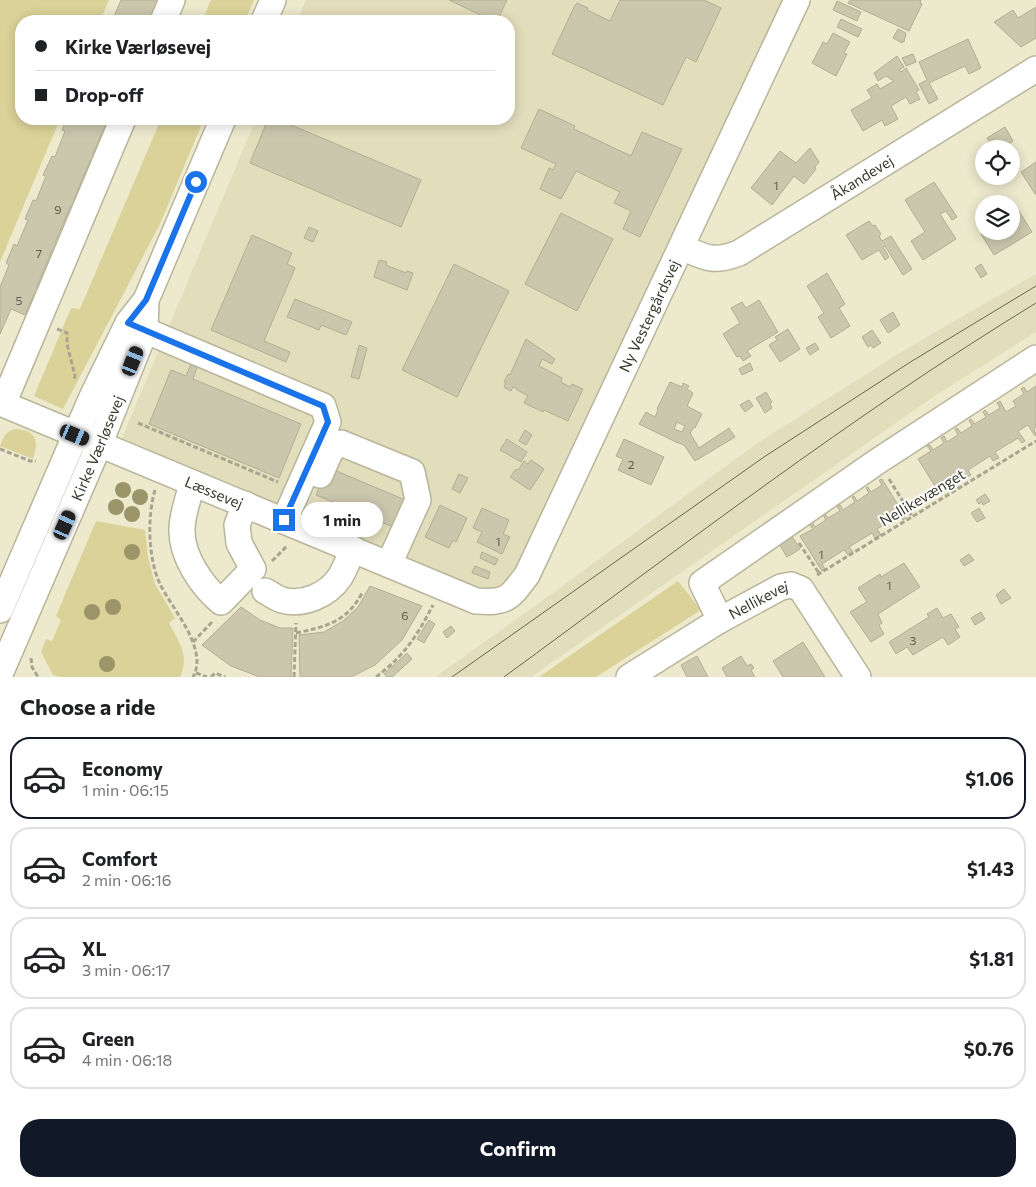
<!DOCTYPE html>
<html lang="en">
<head>
<meta charset="utf-8">
<style>
  :root { --surface:#fff; --page:#f2f2f2; --text:#202124; --muted:#757577; --line:#e0e0e0; --accent:#111827 }
  body { margin:0; font-family:Commissioner,sans-serif; background:var(--page); color:var(--text); height:100vh; display:flex; flex-direction:column; font-size:19px; white-space:nowrap }
  * { box-sizing:border-box; margin:0 }
  p { font-size:16px; color:var(--muted) }
  .icon { flex:none; width:28px; height:28px; fill:none; stroke:currentColor; stroke-width:2; stroke-linecap:round; stroke-linejoin:round }
  .map { position:relative; height:677px; overflow:hidden }
  .details { display:flex; flex-direction:column; background:var(--surface); flex:1 }
  .details>* { flex:none }
  .top-card { position:absolute; left:15px; top:15px; width:500px; height:110px; border-radius:20px; box-shadow:0 2px 12px #0003; display:grid; align-content:center; height:110px; padding:0 20px; background:var(--surface) }
  .tools { position:absolute; left:975px; top:140px; display:grid; gap:10px }
  .tools a { display:grid; place-items:center; width:45px; height:45px; border-radius:50%; background:var(--surface); box-shadow:0 2px 12px #0003; font-size:25px }
  .end { position:absolute; width:22px; height:22px; margin:-11px; border:6px solid #1a73e8; background:#fff; box-shadow:0 0 0 2px #fff }
  .from { border-radius:50% }
  .bubble { position:absolute; height:35px; border-radius:18px; background:var(--surface); box-shadow:0 2px 12px #0003; font-size:16px; font-weight:700; line-height:35px; text-align:center }
  .car { position:absolute; width:15px; height:30px; margin:-15px -8px; border-radius:6px; box-shadow:0 0 4px 1px #0007; background:linear-gradient(#222 24%,#8ab4d8 0 40%,#222 0 76%,#8ab4d8 0 86%,#222 0) }
  .top-card b { display:flex; align-items:center; gap:18px; height:48px; font-size:19px }
  .top-card b+b { border-top:1px solid var(--line) }
  .top-card i { width:12px; height:12px; background:var(--text) }
  ul { padding:0; list-style:none }
  li { display:flex; align-items:center; gap:15px; height:82px; margin:0 10px 8px; padding:0 10px; border:2px solid var(--line); border-radius:20px }
  li div { flex:1 }
  li b { display:block; font-size:19px }
  li em { font-style:normal; font-weight:700 }
  li.active { border-color:var(--accent) }
  li>.icon { width:45px; height:45px; stroke-width:1.5 }
  h2 { padding:0 20px; font-size:22px; line-height:60px }
  .primary-button { display:flex; gap:10px; margin-top:auto; padding:10px 20px }
  .primary-button a { flex:1; height:58px; border-radius:20px; background:var(--accent); color:#fff; font-size:20px; font-weight:700; line-height:58px; text-align:center }
  .map>svg:first-child { display:block }
  .built { fill:#e2ddbb }
  .green { fill:#dbd299 }
  .building { fill:#cbc7ad; stroke:#b1ae94; fill-rule:evenodd }
  .lines { fill:none; stroke-linecap:round; stroke-linejoin:round }
  .minor-casing { stroke:#b9b59b; stroke-width:28 }
  .path { stroke:#a7a58f; stroke-width:3; stroke-dasharray:5 2.5; stroke-linecap:butt }
  .minor { stroke:#fff; stroke-width:25 }
  .tram { stroke:#686757; stroke-width:1 }
  .tree { fill:#9b9569 }
  .route { stroke:#1a73e8; stroke-width:6 }
  .labels { text-anchor:middle; dominant-baseline:central; stroke-width:4; stroke-linejoin:round; paint-order:stroke }
  .number-label { font-size:12px; fill:#5e5c4d }
  .street-label { font-size:15px; fill:#39382d; stroke:#fff }
</style>
</head>
<body>
<div class="map">
<svg width="1036" height="677" viewBox="0 0 1036 677">
  <rect width="100%" height="100%" fill="#ece9cd"/>
  <path class="built" d="M306 0H782L517 573 502 593H480L122 438 256 119H509V21H297Z
    M1036 274V332L936 395 531 677H435L542 601 756 444 906 349Z"/>
  <path class="green" d="M0 0H109L100 21H21V119H60L0 262Z
    M211 0H254L245 21H202Z
    M161 119H204L160 224 63 409 34 396 71 308 80 309Z
    M17 429C37 431 39 442 33 459L0 446C4 436 6 430 17 429Z
    M96 521 145 530 148 557 155 584 175 618 169 623C179 643 190 655 180 677H59L53 675 41 652 46 639 52 641 61 620 56 616Z
    M678 581 701 610 596 677H539Z"/>
  <path class="building" d="M121 0H158L149 21H112Z
    M449 0H507L497 21H493Z
    M620 0H704L721 8 696 62 686 57 663 105 552 54 575 5 577 3 588 8 587 10 610 21Z
    M850 0H921L920 3 922 4 909 31 848 3Z
    M837 1 861 12 857 21 833 10Z
    M1036 7V38L1021 47 994 22 1013 10 1018 18Z
    M841 19 862 29 858 37 837 27Z
    M898 29 906 33 904 42 902 41V43L893 38Z
    M833 33 850 42 844 53 847 54 836 76 812 63 823 42 827 44Z
    M968 39 981 68 969 74 965 66 929 83 938 99 929 104 919 84 927 80 919 62Z
    M913 54 916 62 906 66 902 58Z
    M897 56 904 67 899 70 901 72 906 68 919 90 916 92 920 99 910 104 906 97 891 106 898 119 885 126 882 120 863 131 851 110 872 98 867 90 877 84 880 89 894 81 886 76 878 81 874 73Z
    M539 109 575 126 574 129 631 156 642 132 682 149 640 237 623 229 631 211 614 203 620 192 576 171 561 199 540 189 549 168 553 170 556 164 521 148Z
    M67 119H108L93 154V159L90 161 74 199 75 203 71 205 55 243 56 247 52 250 37 287V292L34 294 25 315 11 309 0 334V287L9 265 6 263 14 244 17 246 28 220 25 219 33 200 36 201 46 176 43 175 52 156 55 157 65 131 62 130Z
    M268 119H277L421 180 401 227 250 163Z
    M1005 127 1013 141 1001 149H994L987 138Z
    M810 148 819 162 815 167 816 169 804 184 794 176 772 205 751 188 780 151 796 163Z
    M1036 162V194H1035L1021 172Z
    M934 182 957 217 952 220 946 211 940 214 956 239 923 260 911 241 925 232 905 200Z
    M1019 211 1032 232 994 255 981 234 986 231H1011V216Z
    M561 213 613 239 577 311 525 284Z
    M869 221 873 226 875 225 881 234 879 236 882 241 891 236 912 269 903 275 885 246 883 247 889 257 885 260 879 250 862 260 846 235Z
    M309 227 318 231 313 242 304 238Z
    M252 235 292 253 287 264 295 268 264 341 290 352 286 362 211 330Z
    M379 260 387 262 386 265 406 273 407 271 413 273 407 290 374 277Z
    M454 264 509 291 457 397 402 370Z
    M981 264 987 274 981 278 975 268Z
    M827 273 845 304 839 308 850 326 831 338 818 317 824 313 807 286Z
    M295 299 352 322 346 335 321 325 319 330 287 317Z
    M759 300 778 332 747 351 751 356 743 361 740 356 737 357 723 334 740 323 731 308 742 302 746 308Z
    M893 312 900 325 888 333 880 320Z
    M788 329 800 349 780 362 769 345 777 340 775 337Z
    M872 330 881 343 873 348 871 345 868 347 862 337Z
    M526 339 555 359 552 364 542 359 539 366 562 378 561 382 570 387 572 384 583 389 568 421 544 410 543 412 524 403 528 396 516 389V388L513 387 511 391 504 387 506 383 504 382 508 374 510 375Z
    M815 343 819 349 810 355 806 348Z
    M359 345 367 348 359 379 351 377Z
    M192 362 198 365 193 379 301 424 279 478 149 424 171 370 186 376Z
    M750 363 753 370 742 375 739 369Z
    M670 382 682 387 683 383 689 386 687 389 693 393 687 406 702 414 695 428 694 427 690 433 699 448 729 428 735 437 695 461 684 445 676 442 639 424 646 412 655 417 658 410 657 409ZM677 422 685 426 682 432 674 429Z
    M1036 386V427L1034 429 1036 435 1035 436 1028 425 1018 431 1025 441 1022 443 1018 438 995 452 999 458 993 461 990 456 968 470 971 475 965 478 962 473 940 487 943 492 940 494 918 459 931 451 927 446 930 445 933 450 944 443 941 438 944 436 947 442 958 435 955 429 957 428 961 433 972 426 969 420 971 419 975 424 986 417 983 412 985 410 989 415 1000 408 997 403 1000 401 1006 412 1016 406 1013 401 1024 394 1021 389 1024 387 1027 392Z
    M766 392 772 402 770 404 772 408 765 413 756 398Z
    M749 400 753 406 745 412 740 405Z
    M525 430 532 435 526 445 519 441Z
    M507 439 527 452 521 462 500 450Z
    M624 439 664 457 651 485 618 470 623 459 616 456Z
    M531 460 544 469 530 490 510 477 516 469 518 470 524 461 528 464Z
    M327 467 410 502 398 529 316 495Z
    M459 474 468 478 460 493 452 489Z
    M882 479 906 518 903 520 900 515 877 529 881 535 875 538 872 533 849 547 853 552 848 555 844 550 822 564 825 569 822 571 800 536 813 529 809 524 812 522 815 527 826 520 823 515 825 514 828 518 840 511 837 506 840 505 843 510 855 502 852 497 854 496 857 501 869 493 866 488 868 487 871 492 882 485 879 480Z
    M985 494 990 501 983 505 982 502 979 504 976 500Z
    M440 505 467 518 456 542 453 540 449 548 425 537Z
    M482 508 509 520 503 534 510 537 502 554 477 542 482 532 473 528Z
    M979 508 985 518 977 522 971 513Z
    M788 530 800 549 787 557 775 537Z
    M482 552 498 559 495 565 480 558Z
    M969 554 974 560 964 566 960 560Z
    M904 563 920 587 878 614 882 623 879 625 884 634 871 642 850 612 867 602 858 588 880 574 881 577Z
    M475 566 490 572 488 579 472 573Z
    M370 586 422 606 402 640 375 665 351 677H300L299 635 324 632 343 621 358 607Z
    M1004 589 1011 598 1001 604 996 595Z
    M241 607 260 620 280 628H293L291 677H260L231 666 202 645Z
    M937 608 943 618 951 614 959 627 955 629 960 637 948 645 943 637 913 655 907 647 896 654 889 642 929 617 927 614Z
    M981 612 985 619 975 625 971 618Z
    M429 620 435 624 424 643 417 639Z
    M451 626 455 631 447 638 443 632Z
    M803 642 825 677H783L773 661Z
    M407 653 412 659 392 677H387L384 674Z
    M697 656 708 677H687L681 665Z
    M741 656 747 666 751 664 754 668 751 670 755 677H727L722 668Z"/>
  <g class="lines">
    <g class="minor-casing">
      <g id="minor">
        <path d="M163 21 172 0"/>
        <path d="M264 21 273 0"/>
        <path id="s1" d="M123 119 3 404 476 601C507 603 509 599 527 575L797 0"/>
        <path id="s2" d="M682 247C706 258 713 263 739 253L1036 69"/>
        <path d="M130 324 323 406 328 422 284 521"/>
        <path d="M320 475 331 450 341 443 412 472 418 500 389 564"/>
        <path d="M192 483C189 498 182 514 182 529 181 556 202 586 221 602L253 569 239 543 237 525 245 504"/>
        <path d="M265 591C271 594 276 598 282 600 303 606 328 595 340 577 345 569 349 558 353 549"/>
        <path d="M0 610 92 397 128 323 146 300 223 119"/>
        <path d="M720 620 702 583 878 461 1036 358"/>
        <path id="s3" d="M0 674 99 445 145 331 146 300"/>
        <path id="s4" d="M629 677 720 620 781 587 791 585 801 589 858 677"/>
      </g>
    </g>
    <path class="path" d="M57 329 67 333V344L75 376 74 380
      M138 423 278 482
      M0 449 30 461H36
      M889 479 912 516
      M155 490C147 517 148 558 160 584 172 609 209 649 193 677
      M799 543 819 573
      M272 561 287 546
      M817 575 1036 441
      M296 633C325 627 347 622 362 593
      M193 642 213 621
      M31 658 32 667 38 677
      M196 673 207 677
      M211 677 215 673 225 677
      M294 677 296 623
      M376 677C404 656 417 636 433 605"/>
    <use href="#minor" class="minor"/>
    <path class="tram" d="M452 677 764 457 912 361 1036 286
      M504 677C679 549 851 416 1036 303"/>
  </g>
  <g class="tree">
    <circle cx="123" cy="490" r="8"/>
    <circle cx="140" cy="497" r="8"/>
    <circle cx="116" cy="507" r="8"/>
    <circle cx="132" cy="514" r="8"/>
    <circle cx="132" cy="552" r="8"/>
    <circle cx="113" cy="607" r="8"/>
    <circle cx="92" cy="612" r="8"/>
    <circle cx="107" cy="664" r="8"/>
  </g>
  <g class="lines">
    <path class="route" d="M196 182 146 300 128 323 323 406 328 422 284 520"/>
  </g>
  <g class="labels">
    <g class="number-label">
      <text x="776" y="185">1</text>
      <text x="58" y="209">9</text>
      <text x="39" y="253">7</text>
      <text x="19" y="300">5</text>
      <text x="631" y="464">2</text>
      <text x="498" y="541">1</text>
      <text x="821" y="554">1</text>
      <text x="889" y="585">1</text>
      <text x="405" y="615">6</text>
      <text x="913" y="640">3</text>
    </g>
    <g class="street-label">
      <text stroke="none"><textPath href="#s2" startOffset="204">Åkandevej</textPath></text>
      <text stroke="none"><textPath href="#s1" startOffset="1170">Ny Vestergårdsvej</textPath></text>
      <text stroke="none"><textPath href="#s3" startOffset="246">Kirke Værløsevej</textPath></text>
      <text stroke="none"><textPath href="#s1" startOffset="538">Læssevej</textPath></text>
      <text transform="translate(922 497) rotate(-31)">Nellikevænget</text>
      <text stroke="none"><textPath href="#s4" startOffset="151">Nellikevej</textPath></text>
    </g>
  </g>
</svg>
<div class="tools">
<a><svg class="icon" aria-label="locate" viewBox="0 0 24 24"><circle cx="12" cy="12" r="6"/><path d="M12 2v4M12 18v4M2 12h4M18 12h4"/></svg></a>
<a><svg class="icon" aria-label="layers" viewBox="0 0 24 24"><path d="M12 4l9 5-9 5-9-5zM3 14l9 5 9-5"/></svg></a>
</div>
<i class="end from" style="left:196px;top:182px"></i>
<i class="end" style="left:284px;top:520px"></i>
<div class="bubble" style="left:301px;top:502px;width:82px">1 min</div>
<i class="car" style="left:133px;top:361px;rotate:22deg"></i>
<i class="car" style="left:75px;top:435px;rotate:112deg"></i>
<i class="car" style="left:65px;top:525px;rotate:24deg"></i>
<div class="top-card">
<b><i class="from"></i>Kirke Værløsevej</b>
<b><i></i>Drop-off</b>
</div>
</div>
<section class="details">
<h2>Choose a ride</h2>
<ul>
<li class="active"><svg class="icon" aria-label="car" viewBox="0 0 24 24"><path d="M5 17H2v-5l4-1 3-4h7l3 4 3 1v5h-3M9 17h6M6 11h13"/><circle cx="7" cy="17" r="2"/><circle cx="17" cy="17" r="2"/></svg><div><b>Economy</b><p>1 min · 06:15</p></div><em>$1.06</em></li>
<li><svg class="icon" aria-label="car" viewBox="0 0 24 24"><path d="M5 17H2v-5l4-1 3-4h7l3 4 3 1v5h-3M9 17h6M6 11h13"/><circle cx="7" cy="17" r="2"/><circle cx="17" cy="17" r="2"/></svg><div><b>Comfort</b><p>2 min · 06:16</p></div><em>$1.43</em></li>
<li><svg class="icon" aria-label="car" viewBox="0 0 24 24"><path d="M5 17H2v-5l4-1 3-4h7l3 4 3 1v5h-3M9 17h6M6 11h13"/><circle cx="7" cy="17" r="2"/><circle cx="17" cy="17" r="2"/></svg><div><b>XL</b><p>3 min · 06:17</p></div><em>$1.81</em></li>
<li><svg class="icon" aria-label="car" viewBox="0 0 24 24"><path d="M5 17H2v-5l4-1 3-4h7l3 4 3 1v5h-3M9 17h6M6 11h13"/><circle cx="7" cy="17" r="2"/><circle cx="17" cy="17" r="2"/></svg><div><b>Green</b><p>4 min · 06:18</p></div><em>$0.76</em></li>
</ul>
<div class="primary-button"><a>Confirm</a></div>
</section>
</body>
</html>
